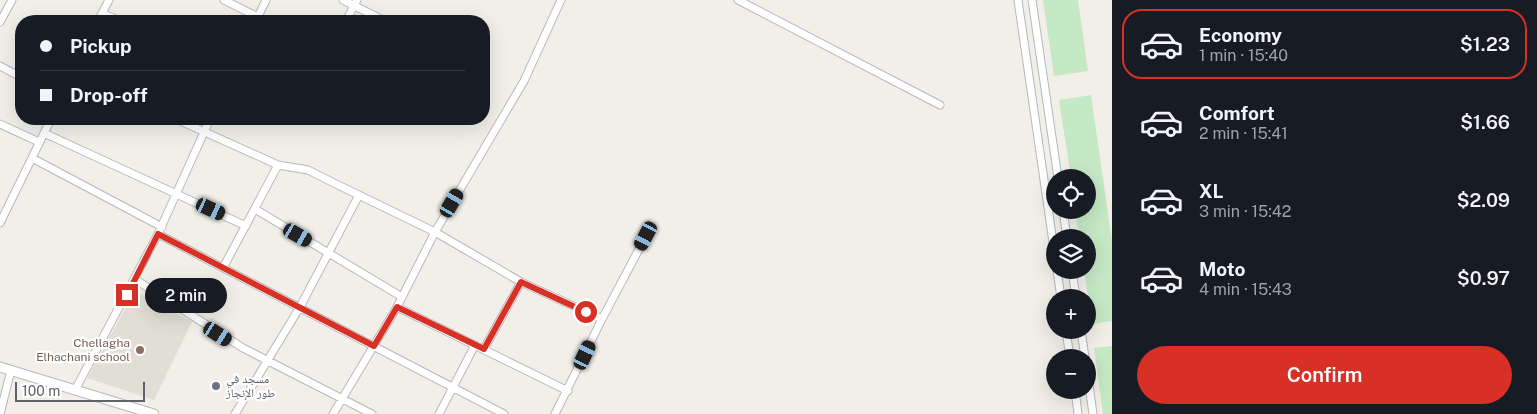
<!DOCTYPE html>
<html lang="en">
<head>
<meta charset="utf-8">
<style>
  :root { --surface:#171b24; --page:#20242c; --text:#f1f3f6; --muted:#9ea1a6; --line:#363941; --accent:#d93025 }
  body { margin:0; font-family:"Public Sans","Noto Naskh Arabic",sans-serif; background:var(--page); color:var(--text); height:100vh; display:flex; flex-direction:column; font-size:19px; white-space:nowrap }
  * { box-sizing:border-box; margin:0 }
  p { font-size:16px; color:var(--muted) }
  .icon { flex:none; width:28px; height:28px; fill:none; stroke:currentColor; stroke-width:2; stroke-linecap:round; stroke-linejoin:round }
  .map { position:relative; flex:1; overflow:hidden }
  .panel { display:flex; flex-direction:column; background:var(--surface); width:425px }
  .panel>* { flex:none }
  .banner { position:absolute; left:15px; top:15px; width:475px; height:110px; border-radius:20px; box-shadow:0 5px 20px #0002; display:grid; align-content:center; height:110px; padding:0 25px; background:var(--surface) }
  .tools { position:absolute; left:1046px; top:169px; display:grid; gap:10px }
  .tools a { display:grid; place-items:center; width:50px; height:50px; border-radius:50%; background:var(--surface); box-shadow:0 5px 20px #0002; font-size:25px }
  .scale { position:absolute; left:15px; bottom:12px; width:130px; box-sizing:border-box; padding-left:5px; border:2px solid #5f6368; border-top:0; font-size:14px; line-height:18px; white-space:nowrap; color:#5f6368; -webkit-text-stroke:4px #fff; paint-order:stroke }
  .end { position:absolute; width:22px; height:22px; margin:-11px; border:6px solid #d93025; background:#fff; box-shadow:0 0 0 2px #fff }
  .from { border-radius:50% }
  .bubble { position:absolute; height:35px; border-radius:18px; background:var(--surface); box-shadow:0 5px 20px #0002; font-size:16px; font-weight:600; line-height:35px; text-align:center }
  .car { position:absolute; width:15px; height:30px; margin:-15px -8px; border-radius:6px; box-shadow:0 0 4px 1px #0007; background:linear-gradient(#222 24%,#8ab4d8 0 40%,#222 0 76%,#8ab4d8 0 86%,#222 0) }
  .banner b { display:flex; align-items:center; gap:18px; height:48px; font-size:19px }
  .banner b+b { border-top:1px solid var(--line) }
  .banner i { width:12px; height:12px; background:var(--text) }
  ul { padding:9px 0 0; list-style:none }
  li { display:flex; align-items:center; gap:15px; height:70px; margin:0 10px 8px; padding:0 15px; border:2px solid transparent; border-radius:20px }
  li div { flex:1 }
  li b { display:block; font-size:19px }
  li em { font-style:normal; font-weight:600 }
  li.selected { border-color:var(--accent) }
  li>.icon { width:45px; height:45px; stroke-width:1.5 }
  .button { display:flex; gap:10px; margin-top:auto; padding:10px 25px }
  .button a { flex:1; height:58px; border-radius:30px; background:var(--accent); color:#fff; font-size:20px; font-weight:600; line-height:58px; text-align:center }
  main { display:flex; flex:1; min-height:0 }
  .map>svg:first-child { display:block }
  .education { fill:#e1ded6 }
  .green { fill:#c5e8c5 }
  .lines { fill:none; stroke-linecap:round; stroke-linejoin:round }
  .minor-casing { stroke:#b5b8bc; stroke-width:9 }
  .tertiary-casing { stroke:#b5b8bc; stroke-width:11 }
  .minor { stroke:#fff; stroke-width:7 }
  .tertiary { stroke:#fff; stroke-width:9 }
  .route { stroke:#d93025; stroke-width:6 }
  .education-dot { fill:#8d6e63; stroke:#fff; stroke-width:2 }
  .worship-dot { fill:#6b7280; stroke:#fff; stroke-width:2 }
  .labels { text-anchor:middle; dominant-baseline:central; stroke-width:4.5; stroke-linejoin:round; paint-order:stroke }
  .education-label { font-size:12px; fill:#785e54; stroke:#fff; text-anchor:end }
  .worship-label { font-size:12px; fill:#5b616d; stroke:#fff; text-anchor:start }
</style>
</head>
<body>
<main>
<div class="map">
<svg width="1112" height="414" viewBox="0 0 1112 414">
  <rect width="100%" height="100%" fill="#f1efe8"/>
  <path class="education" d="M135 291 192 322 154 400 87 378Z"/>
  <path class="green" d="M1043 0H1078L1088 71 1054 76Z
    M1091 95 1112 241V321L1092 324 1084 270H1088V238L1079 237 1075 210H1088V178L1071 177 1059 100Z
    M1112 346V414H1103L1094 348Z"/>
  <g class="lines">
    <g class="minor-casing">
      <path id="minor" d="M224 0 266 21
        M343 0 385 21
        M561 0 524 81 435 232 397 307 568 391
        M738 0 940 105
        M1018 0 1055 256
        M1032 0 1058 178
        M102 13 120 21
        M98 21 109 0
        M256 21 266 0
        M346 21 357 0
        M0 22 12 0
        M0 66 21 77
        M176 119 278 165
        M0 124 39 142
        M44 133 246 226
        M32 158 162 227
        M255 209 402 297
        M1063 210 1067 238
        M0 223 51 119
        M158 234 504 414
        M223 268 278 165 308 170 338 185 435 232 521 282 602 319 555 414
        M1057 270 1061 298
        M1072 270 1076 298
        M136 280 243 348 372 414
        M602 319 646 236
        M1066 330 1070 358
        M1081 330 1085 358
        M484 349 521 282
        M1088 378 1093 414
        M75 390 158 234 210 119
        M1075 390 1078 414
        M0 414 11 370
        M235 414 300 307 359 195
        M333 414 397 307
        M439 414 475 345"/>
    </g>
    <g class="tertiary-casing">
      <path id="tertiary" d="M0 367 154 414"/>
    </g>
    <use href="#minor" class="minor"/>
    <use href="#tertiary" class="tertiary"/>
  </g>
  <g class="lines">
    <path class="route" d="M127 295 158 234 374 346 397 307 484 349 521 282 586 312"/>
  </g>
  <circle class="education-dot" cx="140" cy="350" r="5"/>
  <circle class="worship-dot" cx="216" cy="386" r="5"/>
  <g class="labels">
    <g class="education-label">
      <text x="130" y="343">Chellagha<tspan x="130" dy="14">Elhachani school</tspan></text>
    </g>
    <g class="worship-label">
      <text x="226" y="379">مسجد في<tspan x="226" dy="14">طور الإنجاز</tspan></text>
    </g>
  </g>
</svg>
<div class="tools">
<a><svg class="icon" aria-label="locate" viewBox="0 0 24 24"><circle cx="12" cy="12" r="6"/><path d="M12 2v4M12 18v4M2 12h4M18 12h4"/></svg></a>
<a><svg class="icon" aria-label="layers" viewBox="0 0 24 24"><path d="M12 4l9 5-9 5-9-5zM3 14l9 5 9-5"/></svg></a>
<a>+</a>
<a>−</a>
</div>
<div class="scale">100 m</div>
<i class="end from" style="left:586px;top:312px"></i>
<i class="end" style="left:127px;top:295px"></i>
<div class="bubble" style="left:145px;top:278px;width:82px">2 min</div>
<i class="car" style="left:452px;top:203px;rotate:30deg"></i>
<i class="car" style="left:211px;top:209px;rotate:115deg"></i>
<i class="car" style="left:298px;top:235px;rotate:120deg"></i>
<i class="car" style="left:646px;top:236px;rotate:208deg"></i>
<i class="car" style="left:218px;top:334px;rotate:122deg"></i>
<i class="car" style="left:585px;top:355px;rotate:25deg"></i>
<div class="banner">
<b><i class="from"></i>Pickup</b>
<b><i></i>Drop-off</b>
</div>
</div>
<section class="panel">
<ul>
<li class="selected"><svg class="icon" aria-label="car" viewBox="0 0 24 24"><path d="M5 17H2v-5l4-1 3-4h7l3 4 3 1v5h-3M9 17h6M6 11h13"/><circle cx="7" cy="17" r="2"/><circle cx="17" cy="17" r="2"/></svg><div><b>Economy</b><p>1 min · 15:40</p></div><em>$1.23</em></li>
<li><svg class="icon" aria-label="car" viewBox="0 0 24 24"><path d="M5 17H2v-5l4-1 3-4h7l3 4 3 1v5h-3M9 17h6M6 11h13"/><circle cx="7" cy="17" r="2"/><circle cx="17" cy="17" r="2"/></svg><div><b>Comfort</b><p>2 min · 15:41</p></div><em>$1.66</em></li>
<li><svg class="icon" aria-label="car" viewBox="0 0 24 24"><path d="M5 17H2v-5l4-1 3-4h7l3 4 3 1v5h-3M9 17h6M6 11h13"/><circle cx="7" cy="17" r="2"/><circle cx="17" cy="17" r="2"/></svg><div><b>XL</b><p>3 min · 15:42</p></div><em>$2.09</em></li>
<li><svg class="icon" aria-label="car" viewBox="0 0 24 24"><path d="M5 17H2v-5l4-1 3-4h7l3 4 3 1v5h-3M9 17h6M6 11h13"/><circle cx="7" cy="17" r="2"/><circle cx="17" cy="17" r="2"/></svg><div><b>Moto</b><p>4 min · 15:43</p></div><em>$0.97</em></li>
</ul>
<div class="button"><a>Confirm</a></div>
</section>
</main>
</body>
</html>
